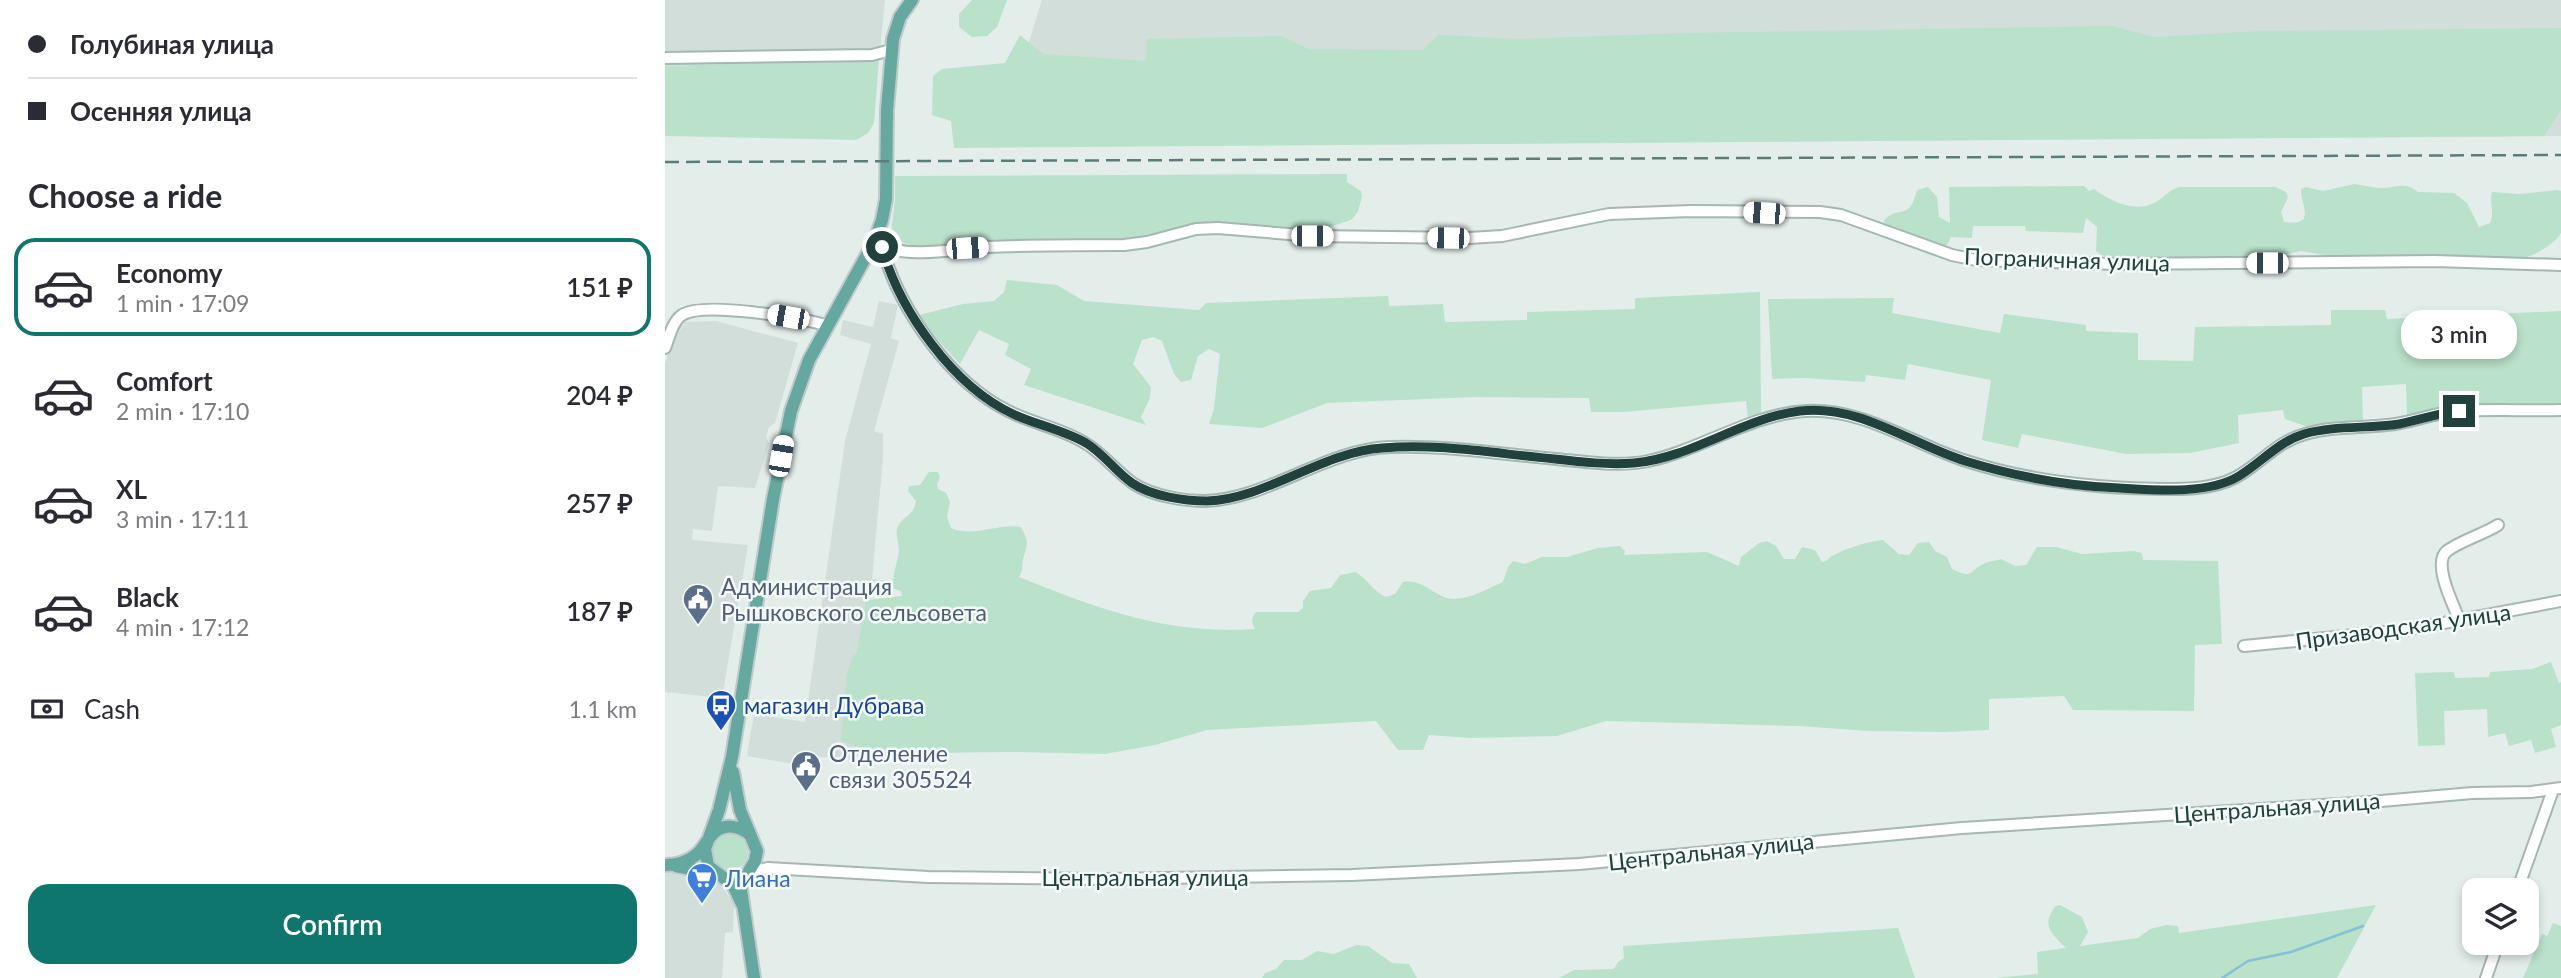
<!DOCTYPE html>
<html lang="en">
<head>
<meta charset="utf-8">
<style>
  :root { --surface:#fff; --page:#f7f7f7; --text:#2b2b33; --muted:#7c7c81; --line:#e1e1e2; --accent:#0f766e }
  body { margin:0; font-family:Lato,sans-serif; background:var(--page); color:var(--text); height:100vh; display:flex; flex-direction:column; font-size:26px; white-space:nowrap }
  * { box-sizing:border-box; margin:0 }
  p { font-size:23px; color:var(--muted) }
  .icon { flex:none; width:38px; height:38px; fill:none; stroke:currentColor; stroke-width:2; stroke-linecap:round; stroke-linejoin:round }
  .map { position:relative; flex:1; overflow:hidden }
  .details { display:flex; flex-direction:column; background:var(--surface); width:665px }
  .details>* { flex:none }
  .guide { display:grid; align-content:center; height:154px; padding:0 28px; background:var(--surface) }
  .buttons { position:absolute; left:1797px; top:878px; display:grid; gap:14px }
  .buttons a { display:grid; place-items:center; width:77px; height:77px; border-radius:14px; background:var(--surface); box-shadow:0 4px 10px #0003; font-size:35px }
  .end { position:absolute; width:32px; height:32px; margin:-16px; border:9px solid #21413d; background:#fff; box-shadow:0 0 0 4px #fff }
  .from { border-radius:50% }
  .bubble { position:absolute; height:49px; border-radius:21px; background:var(--surface); box-shadow:0 4px 10px #0003; font-size:23px; font-weight:600; line-height:49px; text-align:center }
  .car { position:absolute; width:21px; height:42px; margin:-21px -10px; border-radius:9px; box-shadow:0 0 5px 2px #0007; background:linear-gradient(#fff 24%,#345 0 40%,#fff 0 76%,#345 0 86%,#fff 0) }
  .guide b { display:flex; align-items:center; gap:24px; height:66px; font-size:26px }
  .guide b+b { border-top:2px solid var(--line) }
  .guide i { width:18px; height:18px; background:var(--text) }
  ul { padding:0; list-style:none }
  li { display:flex; align-items:center; gap:21px; height:98px; margin:0 14px 10px; padding:0 14px; border:4px solid transparent; border-radius:21px }
  li div { flex:1 }
  li b { display:block; font-size:26px }
  li em { font-style:normal; font-weight:600 }
  li.selected { border-color:var(--accent) }
  li>.icon { width:63px; height:63px; stroke-width:1.5 }
  h2 { padding:0 28px; font-size:32px; line-height:84px }
  .pay { display:flex; align-items:center; gap:18px; height:77px; padding:0 28px; font-size:26px }
  .pay p { margin-inline-start:auto }
  .action { display:flex; gap:14px; margin-top:auto; padding:14px 28px }
  .action a { flex:1; height:80px; border-radius:21px; background:var(--accent); color:#fff; font-size:28px; font-weight:600; line-height:80px; text-align:center }
  main { display:flex; flex:1; min-height:0 }
  .map>svg:first-child { display:block }
  .built { fill:#d1deda }
  .green { fill:#bae1ca }
  .lines { fill:none; stroke-linecap:round; stroke-linejoin:round }
  .stream { stroke:#86c0d8; stroke-width:2.5 }
  .minor-casing { stroke:#a5b7b3; stroke-width:14 }
  .major-casing { stroke:#c1cac9; stroke-width:16 }
  .minor { stroke:#fff; stroke-width:10 }
  .major { stroke:#64a89f; stroke-width:12 }
  .rail { stroke:#5b7d78; stroke-width:2.5; stroke-dasharray:14 7; stroke-linecap:butt }
  .route { stroke:#21413d; stroke-width:9 }
  .labels { text-anchor:middle; dominant-baseline:central; stroke-width:5; stroke-linejoin:round; paint-order:stroke }
  .street-label { font-size:23px; fill:#21413d; stroke:#f4faf8 }
  .service-label { font-size:23px; fill:#4e5e75; stroke:#f4faf8; text-anchor:start }
  .transit-label { font-size:23px; fill:#164399; stroke:#f4faf8; text-anchor:start }
  .shop-label { font-size:23px; fill:#366cbe; stroke:#f4faf8; text-anchor:start }
</style>
</head>
<body>
<main>
<section class="details">
<div class="guide">
<b><i class="from"></i>Голубиная улица</b>
<b><i></i>Осенняя улица</b>
</div>
<h2>Choose a ride</h2>
<ul>
<li class="selected"><svg class="icon" aria-label="car" viewBox="0 0 24 24"><path d="M5 17H2v-5l4-1 3-4h7l3 4 3 1v5h-3M9 17h6M6 11h13"/><circle cx="7" cy="17" r="2"/><circle cx="17" cy="17" r="2"/></svg><div><b>Economy</b><p>1 min · 17:09</p></div><em>151 ₽</em></li>
<li><svg class="icon" aria-label="car" viewBox="0 0 24 24"><path d="M5 17H2v-5l4-1 3-4h7l3 4 3 1v5h-3M9 17h6M6 11h13"/><circle cx="7" cy="17" r="2"/><circle cx="17" cy="17" r="2"/></svg><div><b>Comfort</b><p>2 min · 17:10</p></div><em>204 ₽</em></li>
<li><svg class="icon" aria-label="car" viewBox="0 0 24 24"><path d="M5 17H2v-5l4-1 3-4h7l3 4 3 1v5h-3M9 17h6M6 11h13"/><circle cx="7" cy="17" r="2"/><circle cx="17" cy="17" r="2"/></svg><div><b>XL</b><p>3 min · 17:11</p></div><em>257 ₽</em></li>
<li><svg class="icon" aria-label="car" viewBox="0 0 24 24"><path d="M5 17H2v-5l4-1 3-4h7l3 4 3 1v5h-3M9 17h6M6 11h13"/><circle cx="7" cy="17" r="2"/><circle cx="17" cy="17" r="2"/></svg><div><b>Black</b><p>4 min · 17:12</p></div><em>187 ₽</em></li>
</ul>
<div class="pay"><svg class="icon" aria-label="cash" viewBox="0 0 24 24"><path d="M3 7h18v10H3z"/><circle cx="12" cy="12" r="2"/></svg>Cash<p>1.1 km</p></div>
<div class="action"><a>Confirm</a></div>
</section>
<div class="map">
<svg width="1896" height="978" viewBox="0 0 1896 978">
  <rect width="100%" height="100%" fill="#e3eeeb"/>
  <path class="built" d="M0 0H220L214 59 0 66Z
    M377 0H1896V136L331 147Z
    M214 301 233 305 226 338 234 341 209 431 218 434V458L207 579 223 581 222 594 203 593 191 654 176 741 193 747 192 760 146 756 145 767 82 756 89 714 140 722 180 441 206 344 175 335 178 320 208 327Z
    M51 321 133 343 110 423 104 427 101 437 104 444 90 488 53 486 47 531 28 529 27 540 83 545 57 698 0 692V364L5 347 20 322Z
    M0 870 25 873 45 878 58 887 69 905 68 932 60 933 57 978H0Z"/>
  <path class="green" d="M307 0H342L332 27 322 36 307 37 294 27V14Z
    M1447 26 1489 37 1595 31 1896 28V110L1879 136 289 148 286 121 267 115 268 76 277 69 340 63 355 35 378 54 481 61 482 39 616 36 644 49 757 50 774 35 855 39 1020 33Z
    M214 59 209 123 203 133 191 140 0 136V66Z
    M682 174V182L696 191 697 196 693 212 686 220 658 229 548 223 457 239 322 242 254 247 232 241 226 232 230 200V176Z
    M1689 184C1697 185 1705 187 1713 188 1728 189 1740 180 1753 192L1789 193 1802 203 1814 227 1825 223C1830 212 1824 203 1827 192L1854 194 1893 190 1896 191V233C1891 243 1869 256 1858 258L1773 256H1665L1636 251 1601 259 1447 258 1436 255 1431 251 1432 227 1421 218 1418 233 1361 231 1360 226H1308L1307 238 1286 237 1282 245H1276L1220 225 1219 220C1236 204 1244 222 1252 190L1263 187 1272 197 1274 217 1285 223 1284 187 1419 186 1424 191 1429 189C1446 201 1470 214 1491 202 1500 197 1504 190 1514 187H1611L1621 192 1623 197 1616 212 1619 222C1653 227 1635 204 1636 189L1641 187 1658 191Z
    M342 280 392 285 419 301 534 310 541 303 723 296 724 306 778 304 780 322 862 320V312L970 309V298L1095 292 1096 414 1083 419 1081 401 959 412H926L924 398 811 397 662 403 597 428 544 424 549 408 555 354 544 349 533 356 526 380 516 382 509 374 497 341 488 337 477 340 468 364 486 387 485 398 476 417 481 425 359 385 366 369 340 355 344 344 314 330 295 364 269 336 254 315 298 304 329 301 339 292Z
    M1229 298 1227 313 1335 333 1339 314 1421 325V331L1473 333V360L1528 361 1530 327 1666 325V310H1720L1722 319 1896 311V404L1785 406 1742 416 1741 384 1697 387 1698 420 1640 426 1620 419 1618 410 1573 415 1574 443 1525 453 1461 454 1357 434 1353 448 1317 440 1326 380 1243 364 1240 380 1201 375 1200 382 1139 378 1107 379 1103 299Z
    M264 472H273L275 478 272 484 273 489 281 493 285 502 282 517 286 528C310 538 332 523 356 527 365 544 362 543 358 560 357 567 358 570 354 577 433 609 503 635 590 629 587 622 585 620 591 612H633L638 608V601L645 591 666 588 675 575 691 572C703 580 709 592 721 597L730 594 738 582C756 579 764 591 779 597 798 604 821 589 838 582L843 567 848 561 860 564 877 557H902L933 548 955 546 960 551 959 555 1042 552 1074 566 1076 557 1094 543 1102 541 1111 546 1119 559H1130L1137 547 1150 550 1157 562 1161 561C1169 551 1204 541 1218 540L1234 554 1244 555 1253 543 1264 542 1270 551 1282 557 1287 569C1308 579 1303 572 1318 564 1323 561 1331 561 1336 559L1350 566 1361 565 1372 547H1391L1417 554 1469 551 1477 553 1478 560 1553 561 1557 644 1530 645 1529 711 1408 710 1399 696 1324 699V730L1280 732 1204 731 1134 726 941 721 892 736 806 738 764 735 758 750H733L711 721 542 730 490 745 440 754 348 752 249 753 193 747 176 741 182 675 187 657 191 654 201 600 237 596 236 591 229 589C226 575 233 564 234 550 234 541 228 532 235 523 243 513 247 517 251 501L243 491 244 486 255 485Z
    M1886 662 1894 683 1896 682V725L1886 729 1891 747 1870 753 1866 740 1844 746 1840 733 1823 737 1822 709 1779 711 1780 745 1753 746 1750 673 1789 672 1790 678 1824 677 1825 672 1867 669Z
    M47 852a18 18 0 1 1 36 0a18 18 0 1 1-36 0Z
    M1395 905 1417 917 1423 932 1415 946 1473 938 1485 929 1502 925 1513 926 1514 933 1711 905 1672 978H1330L1373 974 1372 952 1401 948C1387 934 1375 925 1391 906Z
    M1888 923 1896 926V978H1858L1877 934 1882 936Z
    M1233 928 1250 978H894L909 970 949 969 953 962 959 958 958 946Z
    M691 945 703 946 727 963 744 964 752 978H597L600 973 611 969 619 960H637L652 951 669 954Z"/>
  <g class="lines">
    <path class="stream" d="M1557 978 1583 961 1626 952 1698 926"/>
    <g class="minor-casing">
      <path id="minor" d="M0 58 207 55 226 50
        M214 245C246 259 289 249 322 247 368 245 414 245 459 245L482 242 531 229 553 228 647 236 804 238 837 236 944 214 1026 211 1155 212 1176 215 1287 255 1311 260 1450 264 1770 261 1896 265
        M217 247C234 309 285 382 343 411 368 424 396 428 420 443 439 454 451 472 469 484 488 496 519 501 540 501 601 500 661 449 725 447 780 445 836 454 891 459 921 462 954 467 983 461 1036 450 1086 414 1141 411 1198 408 1246 443 1298 460 1365 482 1437 489 1507 489 1531 489 1558 487 1578 473 1600 459 1614 441 1640 434 1667 426 1695 428 1722 425 1747 423 1770 412 1794 411 1828 409 1862 411 1896 410
        M0 348C4 338 7 322 17 315 39 301 135 318 161 325
        M1794 619C1788 604 1767 563 1782 551 1797 540 1817 535 1833 525
        M1579 646 1741 630 1896 601
        M81 873 103 868 263 877 441 879 687 875 914 864 1297 828 1705 802 1807 793 1866 792 1896 788
        M1852 891 1888 790
        M1821 978 1833 943"/>
    </g>
    <g class="major-casing">
      <path id="major" d="M68 772 75 810 92 851 90 861 78 881 76 890 89 978
        M0 865C11 865 23 862 32 854 38 849 41 842 46 836 57 822 75 825 86 836
        M11 866 51 874
        M77 904 68 885 43 866 40 849 54 810 67 757 108 499 126 411 144 360 209 242 217 220 221 199 222 110 228 39 235 17 247 0"/>
    </g>
    <use href="#minor" class="minor"/>
    <use href="#major" class="major"/>
    <path class="rail" d="M0 162 1896 155"/>
  </g>
  <g class="lines">
    <path class="route" d="M217 247C234 310 288 386 348 414 372 425 398 430 421 443 439 454 450 471 467 483 486 496 519 501 542 501 601 499 657 452 717 448 774 443 833 454 890 459 916 462 943 465 969 463 1027 458 1077 418 1135 411 1194 404 1246 444 1300 461 1349 476 1402 486 1454 488 1489 490 1543 495 1574 476 1597 462 1613 442 1639 434 1670 425 1703 429 1734 424 1754 420 1774 413 1794 411"/>
  </g>
  <defs>
    <g id="civic-pin" transform="scale(1.575)"><path d="M0 17L-7.5 6A9.5 9.5 0 1 1 7.5 6Z" fill="#5c6f8a" stroke="#f4faf8"/><path d="M-.6-6.5H3V-4.5H.6V-3L4-1V1h2V6H-6V1h2V-1L-.6-3ZM-1.2 2.5V6h2.4V2.5Z" fill="#fff"/></g>
    <g id="bus-pin" transform="scale(1.575)"><path d="M0 17L-7.5 6A9.5 9.5 0 1 1 7.5 6Z" fill="#1a4fb4" stroke="#f4faf8"/><path d="M-5-6H5V4H4V6H2V4H-2V6H-4V4H-5ZM-3.5-4V0h7V-4ZM-3.5 1.2v1.5H-2V1.2ZM2 1.2v1.5H3.5V1.2Z" fill="#fff"/></g>
    <g id="supermarket-pin" transform="scale(1.575)"><path d="M0 17L-7.5 6A9.5 9.5 0 1 1 7.5 6Z" fill="#3f7fe0" stroke="#f4faf8"/><path d="M-6-5.5h2.5l.6 2H6L4.5 2H-2.5L-4.4-4H-6ZM-1.5 3.2a1.3 1.3 0 1 0 .1 0ZM3 3.2a1.3 1.3 0 1 0 .1 0Z" fill="#fff"/></g>
  </defs>
  <g fill-rule="evenodd">
    <use href="#civic-pin" x="33" y="599"/>
    <use href="#bus-pin" x="56" y="705"/>
    <use href="#civic-pin" x="141" y="766"/>
    <use href="#supermarket-pin" x="37" y="878"/>
  </g>
  <g class="labels">
    <g class="street-label">
      <text transform="translate(1402 259) rotate(2)">Пограничная улица</text>
      <text transform="translate(1738 626) rotate(-8)">Призаводская улица</text>
      <text transform="translate(1612 807) rotate(-4)">Центральная улица</text>
      <text transform="translate(1046 851) rotate(-6)">Центральная улица</text>
      <text x="480" y="877">Центральная улица</text>
    </g>
    <g class="service-label">
      <text x="56" y="586">Администрация<tspan x="56" dy="26">Рышковского сельсовета</tspan></text>
      <text x="164" y="753">Отделение<tspan x="164" dy="26">связи 305524</tspan></text>
    </g>
    <g class="transit-label">
      <text x="79" y="705">магазин Дубрава</text>
    </g>
    <g class="shop-label">
      <text x="60" y="878">Лиана</text>
    </g>
  </g>
</svg>
<div class="buttons">
<a><svg class="icon" aria-label="layers" viewBox="0 0 24 24"><path d="M12 4l9 5-9 5-9-5zM3 14l9 5 9-5"/></svg></a>
</div>
<i class="end from" style="left:217px;top:247px"></i>
<i class="end" style="left:1794px;top:411px"></i>
<div class="bubble" style="left:1736px;top:310px;width:116px">3 min</div>
<i class="car" style="left:1099px;top:213px;rotate:274deg"></i>
<i class="car" style="left:647px;top:236px;rotate:90deg"></i>
<i class="car" style="left:783px;top:238px;rotate:271deg"></i>
<i class="car" style="left:302px;top:248px;rotate:86deg"></i>
<i class="car" style="left:1602px;top:263px;rotate:270deg"></i>
<i class="car" style="left:123px;top:317px;rotate:280deg"></i>
<i class="car" style="left:116px;top:456px;rotate:10deg"></i>
</div>
</main>
</body>
</html>
